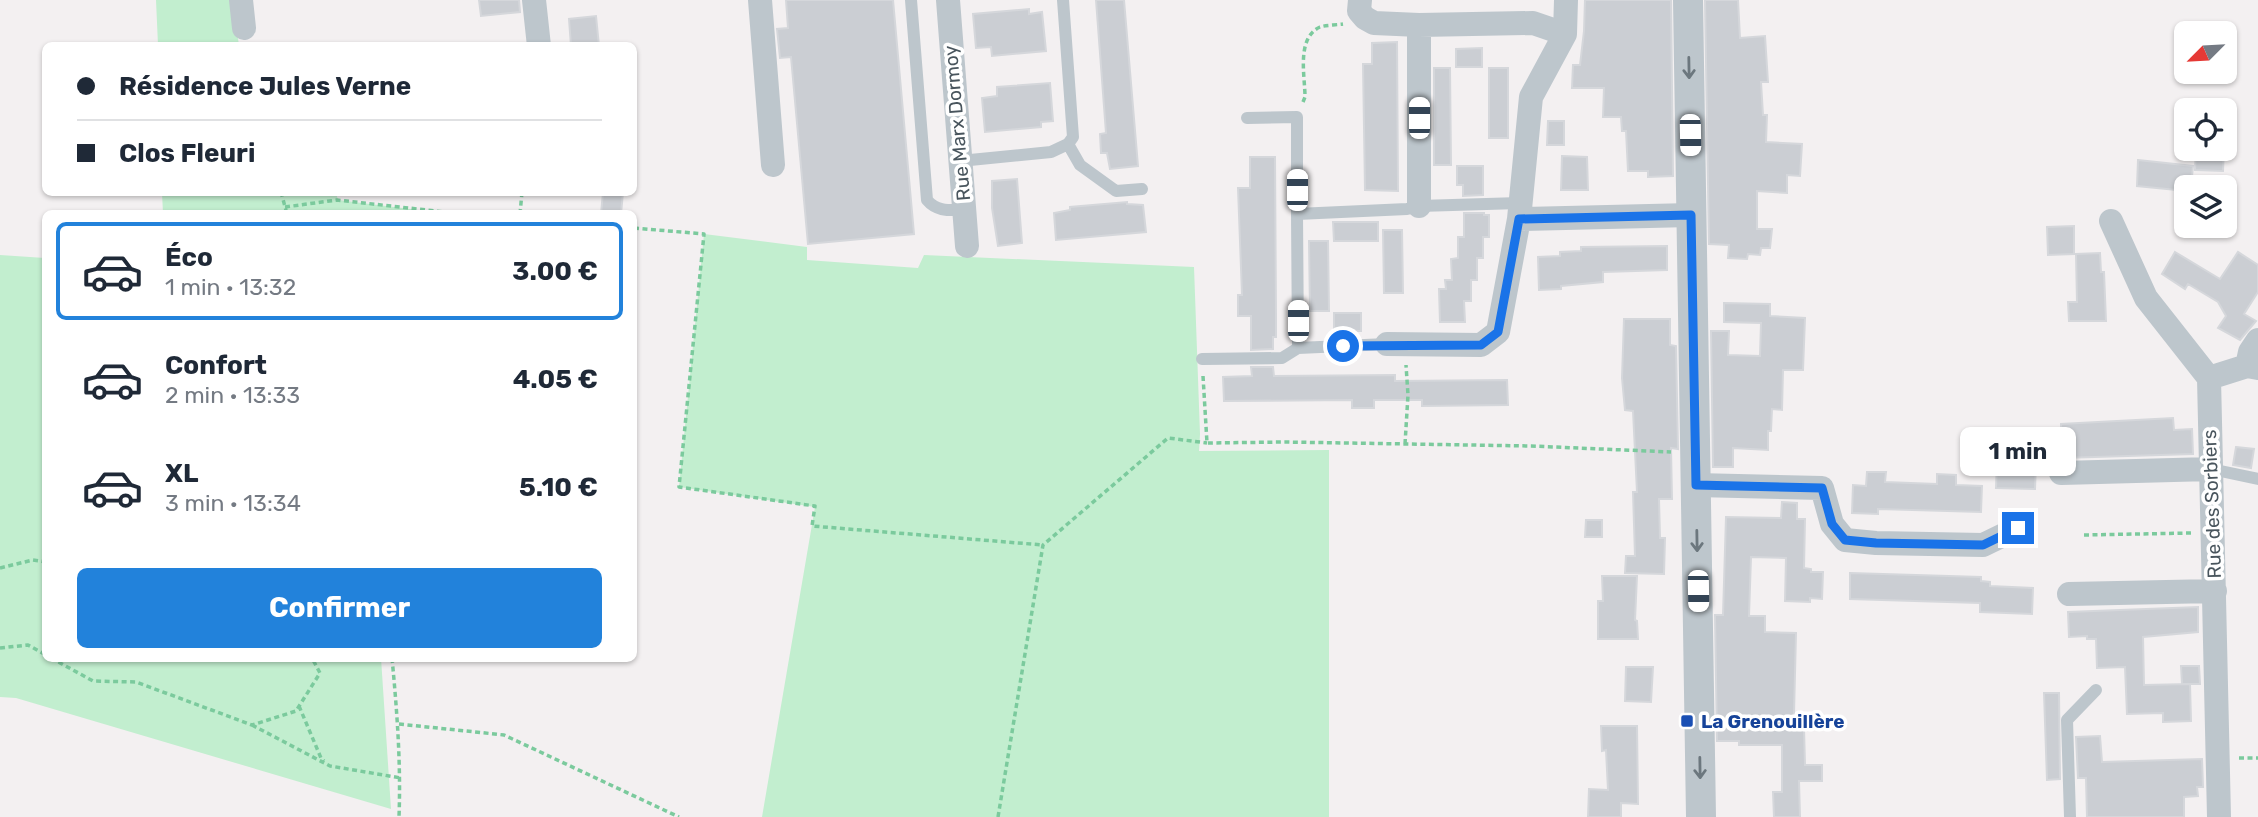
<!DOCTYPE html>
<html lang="fr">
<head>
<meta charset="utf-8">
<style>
  :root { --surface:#fff; --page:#f6f6f7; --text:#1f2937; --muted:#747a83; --line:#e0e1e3; --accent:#2282db }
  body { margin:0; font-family:Rubik,sans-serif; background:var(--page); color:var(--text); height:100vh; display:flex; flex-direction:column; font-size:26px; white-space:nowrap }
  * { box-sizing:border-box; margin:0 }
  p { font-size:23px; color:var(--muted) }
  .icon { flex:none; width:38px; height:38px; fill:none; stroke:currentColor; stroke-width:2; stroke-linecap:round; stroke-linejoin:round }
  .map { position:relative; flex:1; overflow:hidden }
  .side { position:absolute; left:42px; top:210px; width:595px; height:452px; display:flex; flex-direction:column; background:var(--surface); border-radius:10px; box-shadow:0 2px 5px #0004 }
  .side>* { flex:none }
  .guide { position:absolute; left:42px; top:42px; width:595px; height:154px; border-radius:10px; box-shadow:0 2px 5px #0004; display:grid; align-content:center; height:154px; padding:0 35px; background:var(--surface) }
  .needle { width:46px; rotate:246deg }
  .buttons { position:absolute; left:2174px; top:21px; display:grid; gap:14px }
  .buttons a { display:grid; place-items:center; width:63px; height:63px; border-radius:10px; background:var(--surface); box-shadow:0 2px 5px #0004; font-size:35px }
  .end { position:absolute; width:32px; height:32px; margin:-16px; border:9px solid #1a73e8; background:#fff; box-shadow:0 0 0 4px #fff }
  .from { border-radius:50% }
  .bubble { position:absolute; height:49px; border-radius:10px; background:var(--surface); box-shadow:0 2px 5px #0004; font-size:23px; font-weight:700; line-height:49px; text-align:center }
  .car { position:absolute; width:21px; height:42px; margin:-21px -10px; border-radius:9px; box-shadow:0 0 5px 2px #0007; background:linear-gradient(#fff 24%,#345 0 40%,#fff 0 76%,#345 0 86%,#fff 0) }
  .guide b { display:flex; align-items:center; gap:24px; height:66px; font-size:26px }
  .guide b+b { border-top:2px solid var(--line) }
  .guide i { width:18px; height:18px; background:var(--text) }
  ul { padding:12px 0 0; list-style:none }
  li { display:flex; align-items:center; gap:21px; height:98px; margin:0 14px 10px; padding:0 21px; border:4px solid transparent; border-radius:10px }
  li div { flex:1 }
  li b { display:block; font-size:26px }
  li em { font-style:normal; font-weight:700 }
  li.selected { border-color:var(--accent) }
  li>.icon { width:63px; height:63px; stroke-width:1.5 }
  .action { display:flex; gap:14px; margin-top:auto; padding:14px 35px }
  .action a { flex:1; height:80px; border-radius:10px; background:var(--accent); color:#fff; font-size:28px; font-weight:700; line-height:80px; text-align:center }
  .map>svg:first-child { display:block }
  .green { fill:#c2eecf }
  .building { fill:#cbced3; stroke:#d5d7db; stroke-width:2 }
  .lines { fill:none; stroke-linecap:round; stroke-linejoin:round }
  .path { stroke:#7bca9d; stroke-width:3.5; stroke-dasharray:5 3.5; stroke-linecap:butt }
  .service { stroke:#bdc6cc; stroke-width:12 }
  .minor { stroke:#bdc6cc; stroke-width:24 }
  .tertiary { stroke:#bdc6cc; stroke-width:30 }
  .oneway { stroke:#6c777e }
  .route { stroke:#1a73e8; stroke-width:9 }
  .transit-dot { fill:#1a4fb4; stroke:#fff; stroke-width:2.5 }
  .labels { text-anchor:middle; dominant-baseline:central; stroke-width:7; stroke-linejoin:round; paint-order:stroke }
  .street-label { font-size:19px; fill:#49555d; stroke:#fff }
  .transit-label { font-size:19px; font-weight:bold; fill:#164399; stroke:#fff; text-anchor:start }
</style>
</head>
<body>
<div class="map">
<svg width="2258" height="817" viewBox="0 0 2258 817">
  <rect width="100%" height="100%" fill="#f3f0f1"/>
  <path class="green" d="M156 0H232L239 45H158Z
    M162 193H336L338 200 418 210V213H163Z
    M704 234 807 247V260L918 268 924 255 1194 267 1200 434 1199 451 1329 450V817H762L815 507 679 487Z
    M0 255 45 258 46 658H381L391 809 16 698 0 697Z"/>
  <path class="building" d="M479 0H519L520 12 481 16Z
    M786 0H893L914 234 808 244 791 57 780 58 777 29 788 28Z
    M1096 0H1124L1138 166 1110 169 1107 153H1101L1100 134 1106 133Z
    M1585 0H1671L1673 176 1648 177V171H1628L1626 131H1622L1621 117H1603L1604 88H1572L1573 65H1580L1584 31Z
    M1705 0H1738L1740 38 1765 36 1768 82H1761L1763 115H1767L1766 142 1802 144 1800 176 1787 175V193L1757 191V229H1772L1770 248H1761L1760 255 1748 254 1747 259 1728 258 1729 245 1709 244Z
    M1029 9V14L1042 12 1046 51 992 56 991 47 976 48 973 14Z
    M596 16 599 46H571L569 19Z
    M1397 42 1398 191 1365 190 1363 64H1372V43Z
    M1482 48V67H1456V49Z
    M1434 68H1450L1451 165H1434Z
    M1489 68H1508V138H1489Z
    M1050 83 1053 121 1041 122V127L985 132 982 98 997 96V87Z
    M1548 121H1564V145H1547Z
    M2196 149H2224L2223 171 2195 170Z
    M1562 156 1587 157 1588 190H1561Z
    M1250 157H1275L1276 315V337H1273V349L1251 350V316H1238V295H1242L1238 188H1250Z
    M2138 160 2193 166 2191 187H2186V191L2137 186Z
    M1457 166H1483V195L1463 196V185H1457Z
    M1017 179 1022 243 998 246 992 208V181Z
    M603 192H623L621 214H601Z
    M1127 202V204L1143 205 1146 232 1056 240 1054 213 1070 210V207Z
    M1464 213H1484V215H1489V237H1483V258H1477V280H1471V301H1464L1465 322H1440L1439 289H1446L1445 280H1452L1451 259 1458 258V237H1464Z
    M1333 222H1378V241H1334Z
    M2074 226V254L2048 255 2047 227Z
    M1383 230H1402L1403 293H1384Z
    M1309 241H1328L1329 311H1310Z
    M1667 246V270L1603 272V282L1561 286V289L1539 290 1538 257 1560 256V252L1581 251V247Z
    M2175 252 2220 279 2238 252 2258 265V292L2244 314 2256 321 2240 340 2218 328 2226 316 2218 302 2188 284 2185 289 2162 274Z
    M2100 253 2101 272H2104L2106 321H2069L2068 302H2077L2076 254Z
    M1724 303 1770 304V316L1805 318 1803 370H1783L1782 410 1772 409 1771 431H1768V450L1733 448V467H1713L1711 331H1729L1728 355 1760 356 1761 323 1724 322Z
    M1334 313H1361V331H1334Z
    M1624 319H1670V345L1676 346 1678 449 1671 448 1672 499H1659L1660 538H1665L1664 574 1625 573 1626 556H1635L1633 492H1637L1633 411 1625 410 1622 378Z
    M1251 367H1273L1274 376 1395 375V381L1507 380 1508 405 1422 406V400H1374V408H1352V400L1224 401 1223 377 1252 376Z
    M2173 418 2174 430 2192 429 2193 454 2062 458 2061 424Z
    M2236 447 2254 449 2251 468 2233 465Z
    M1997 461 2036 463 2035 489 1996 488Z
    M1867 472H1886L1885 482 1937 484V474L1956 475V485L1982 486 1981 512 1878 509V514L1852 513 1853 485 1866 486Z
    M1782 502 1797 503V519H1805L1804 568 1811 569V572H1823L1822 599 1810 598V602L1785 601 1786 558 1751 557 1749 616H1765V632L1796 633 1794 714H1801V729L1804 728 1805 765H1822V781H1799L1800 817H1774L1773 792H1782V745H1739V741H1717L1715 615H1723L1726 517 1781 518Z
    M1586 520H1602V537H1585Z
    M1850 573 1981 577V581L1990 582V586L2033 588 2032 614 1980 612V603L1850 599Z
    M1602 576H1637L1635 620 1637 621 1638 639H1598V601H1603Z
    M2198 607V632L2143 637 2144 685 2190 684 2191 721 2163 722V713L2127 714 2125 667 2097 668 2096 639H2087V636L2069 637 2068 612Z
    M2181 666H2199L2200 684H2182Z
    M1626 667H1653L1651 702 1625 701Z
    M2044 693H2059L2060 779 2047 780Z
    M1601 726H1637L1638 804 1621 803V817H1588L1589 789 1608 790 1606 750 1602 751Z
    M2100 736 2102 762 2202 759 2203 787H2197L2198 796 2184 797V817H2087L2086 778H2078L2076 737Z"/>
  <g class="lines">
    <path class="path" d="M1303 102 1305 97C1305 76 1296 38 1320 27 1326 25 1336 25 1343 24
      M281 192 287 214
      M285 207 337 200 462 214
      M520 214 522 192
      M634 228 704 234 679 487 815 506 812 526 1043 545
      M1203 376 1207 443 1285 442 1531 446 1671 452
      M1405 444 1408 395 1406 365
      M2084 535 2191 533
      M0 568 33 560 46 562
      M0 648 28 645 46 655
      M51 658 93 681 136 682 252 725 296 711 320 673 312 658
      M392 658C397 711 401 763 399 817
      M299 706 321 758 324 761
      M399 724 504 735 679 817
      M252 725 330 766 401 778
      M2239 758H2258
      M998 817 1043 545 1168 438 1207 443"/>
    <path class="service" d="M911 0 927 200C937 212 950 210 964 210
      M1247 118 1297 117V214
      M1068 144 1080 165 1116 191 1142 189
      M960 161 1051 152 1068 144 1073 137 1063 0
      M1387 344 1298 348 1297 214 1407 209 1419 206 1520 203
      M1202 359 1282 358 1298 348
      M2211 469 2258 479
      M2070 817 2067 720 2096 690"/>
    <path class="minor" d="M241 0 244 28
      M534 0 539 46
      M760 0 773 165
      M948 0 967 246
      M1360 0 1359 11 1365 18 1374 23 1419 25 1533 23 1565 34 1566 0
      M1419 25V206
      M1519 219 1691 215
      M2111 221 2146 298 2209 378 2219 817
      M1387 344 1481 345 1498 332 1519 219 1531 97 1565 34
      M2247 366 2250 352 2258 340
      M2209 378 2247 366 2258 368
      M2061 473 2211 469
      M1696 485 1822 488 1832 524 1845 540 1876 543 1983 545 2018 528
      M2069 594 2215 591"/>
    <path class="tertiary" d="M1688 0 1701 817"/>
  </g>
  <defs><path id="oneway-shaft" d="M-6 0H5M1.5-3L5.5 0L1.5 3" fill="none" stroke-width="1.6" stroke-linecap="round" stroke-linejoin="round" transform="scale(1.75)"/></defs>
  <g class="oneway">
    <use href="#oneway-shaft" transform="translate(1689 68) rotate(89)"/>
    <use href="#oneway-shaft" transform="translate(1697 541) rotate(89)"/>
    <use href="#oneway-shaft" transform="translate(1700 768) rotate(89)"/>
  </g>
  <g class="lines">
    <path class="route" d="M1343 346 1481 345 1498 332 1519 219 1691 215 1696 485 1822 488 1832 524 1845 540 1876 543 1983 545 2018 528"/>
  </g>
  <rect class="transit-dot" x="1680" y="714" width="14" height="14" rx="3.5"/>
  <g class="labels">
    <g class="street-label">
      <text transform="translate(957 123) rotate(-95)">Rue Marx Dormoy</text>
      <text transform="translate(2212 504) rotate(-92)">Rue des Sorbiers</text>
    </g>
    <g class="transit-label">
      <text x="1701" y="721">La Grenouillère</text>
    </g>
  </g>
</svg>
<div class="buttons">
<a><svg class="needle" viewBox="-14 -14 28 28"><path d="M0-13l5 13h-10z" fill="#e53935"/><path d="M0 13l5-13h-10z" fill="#747a83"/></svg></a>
<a><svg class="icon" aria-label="locate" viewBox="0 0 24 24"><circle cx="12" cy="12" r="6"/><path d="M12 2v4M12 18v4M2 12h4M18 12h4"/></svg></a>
<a><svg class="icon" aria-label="layers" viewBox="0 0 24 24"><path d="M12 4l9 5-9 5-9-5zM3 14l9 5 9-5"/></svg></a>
</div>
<i class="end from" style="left:1343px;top:346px"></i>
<i class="end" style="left:2018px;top:528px"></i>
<div class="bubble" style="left:1960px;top:427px;width:116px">1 min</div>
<i class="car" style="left:1419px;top:118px;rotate:0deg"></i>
<i class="car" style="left:1690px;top:135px;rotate:179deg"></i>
<i class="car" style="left:1297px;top:190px;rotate:0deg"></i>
<i class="car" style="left:1298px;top:321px;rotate:0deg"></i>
<i class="car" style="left:1698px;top:591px;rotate:179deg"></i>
<div class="guide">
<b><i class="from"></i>Résidence Jules Verne</b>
<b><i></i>Clos Fleuri</b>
</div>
<section class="side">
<ul>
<li class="selected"><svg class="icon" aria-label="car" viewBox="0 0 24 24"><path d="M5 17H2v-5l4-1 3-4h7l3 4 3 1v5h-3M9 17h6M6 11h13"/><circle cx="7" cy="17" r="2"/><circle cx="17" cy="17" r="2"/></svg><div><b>Éco</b><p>1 min · 13:32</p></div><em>3.00 €</em></li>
<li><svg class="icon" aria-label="car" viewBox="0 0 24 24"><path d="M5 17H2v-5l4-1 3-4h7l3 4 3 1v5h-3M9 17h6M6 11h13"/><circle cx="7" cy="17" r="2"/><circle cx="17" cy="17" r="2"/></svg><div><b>Confort</b><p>2 min · 13:33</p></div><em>4.05 €</em></li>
<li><svg class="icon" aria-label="car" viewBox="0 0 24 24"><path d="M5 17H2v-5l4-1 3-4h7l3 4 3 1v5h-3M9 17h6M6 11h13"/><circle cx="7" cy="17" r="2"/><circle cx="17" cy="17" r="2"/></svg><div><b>XL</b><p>3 min · 13:34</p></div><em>5.10 €</em></li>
</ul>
<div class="action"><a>Confirmer</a></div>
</section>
</div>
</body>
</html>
